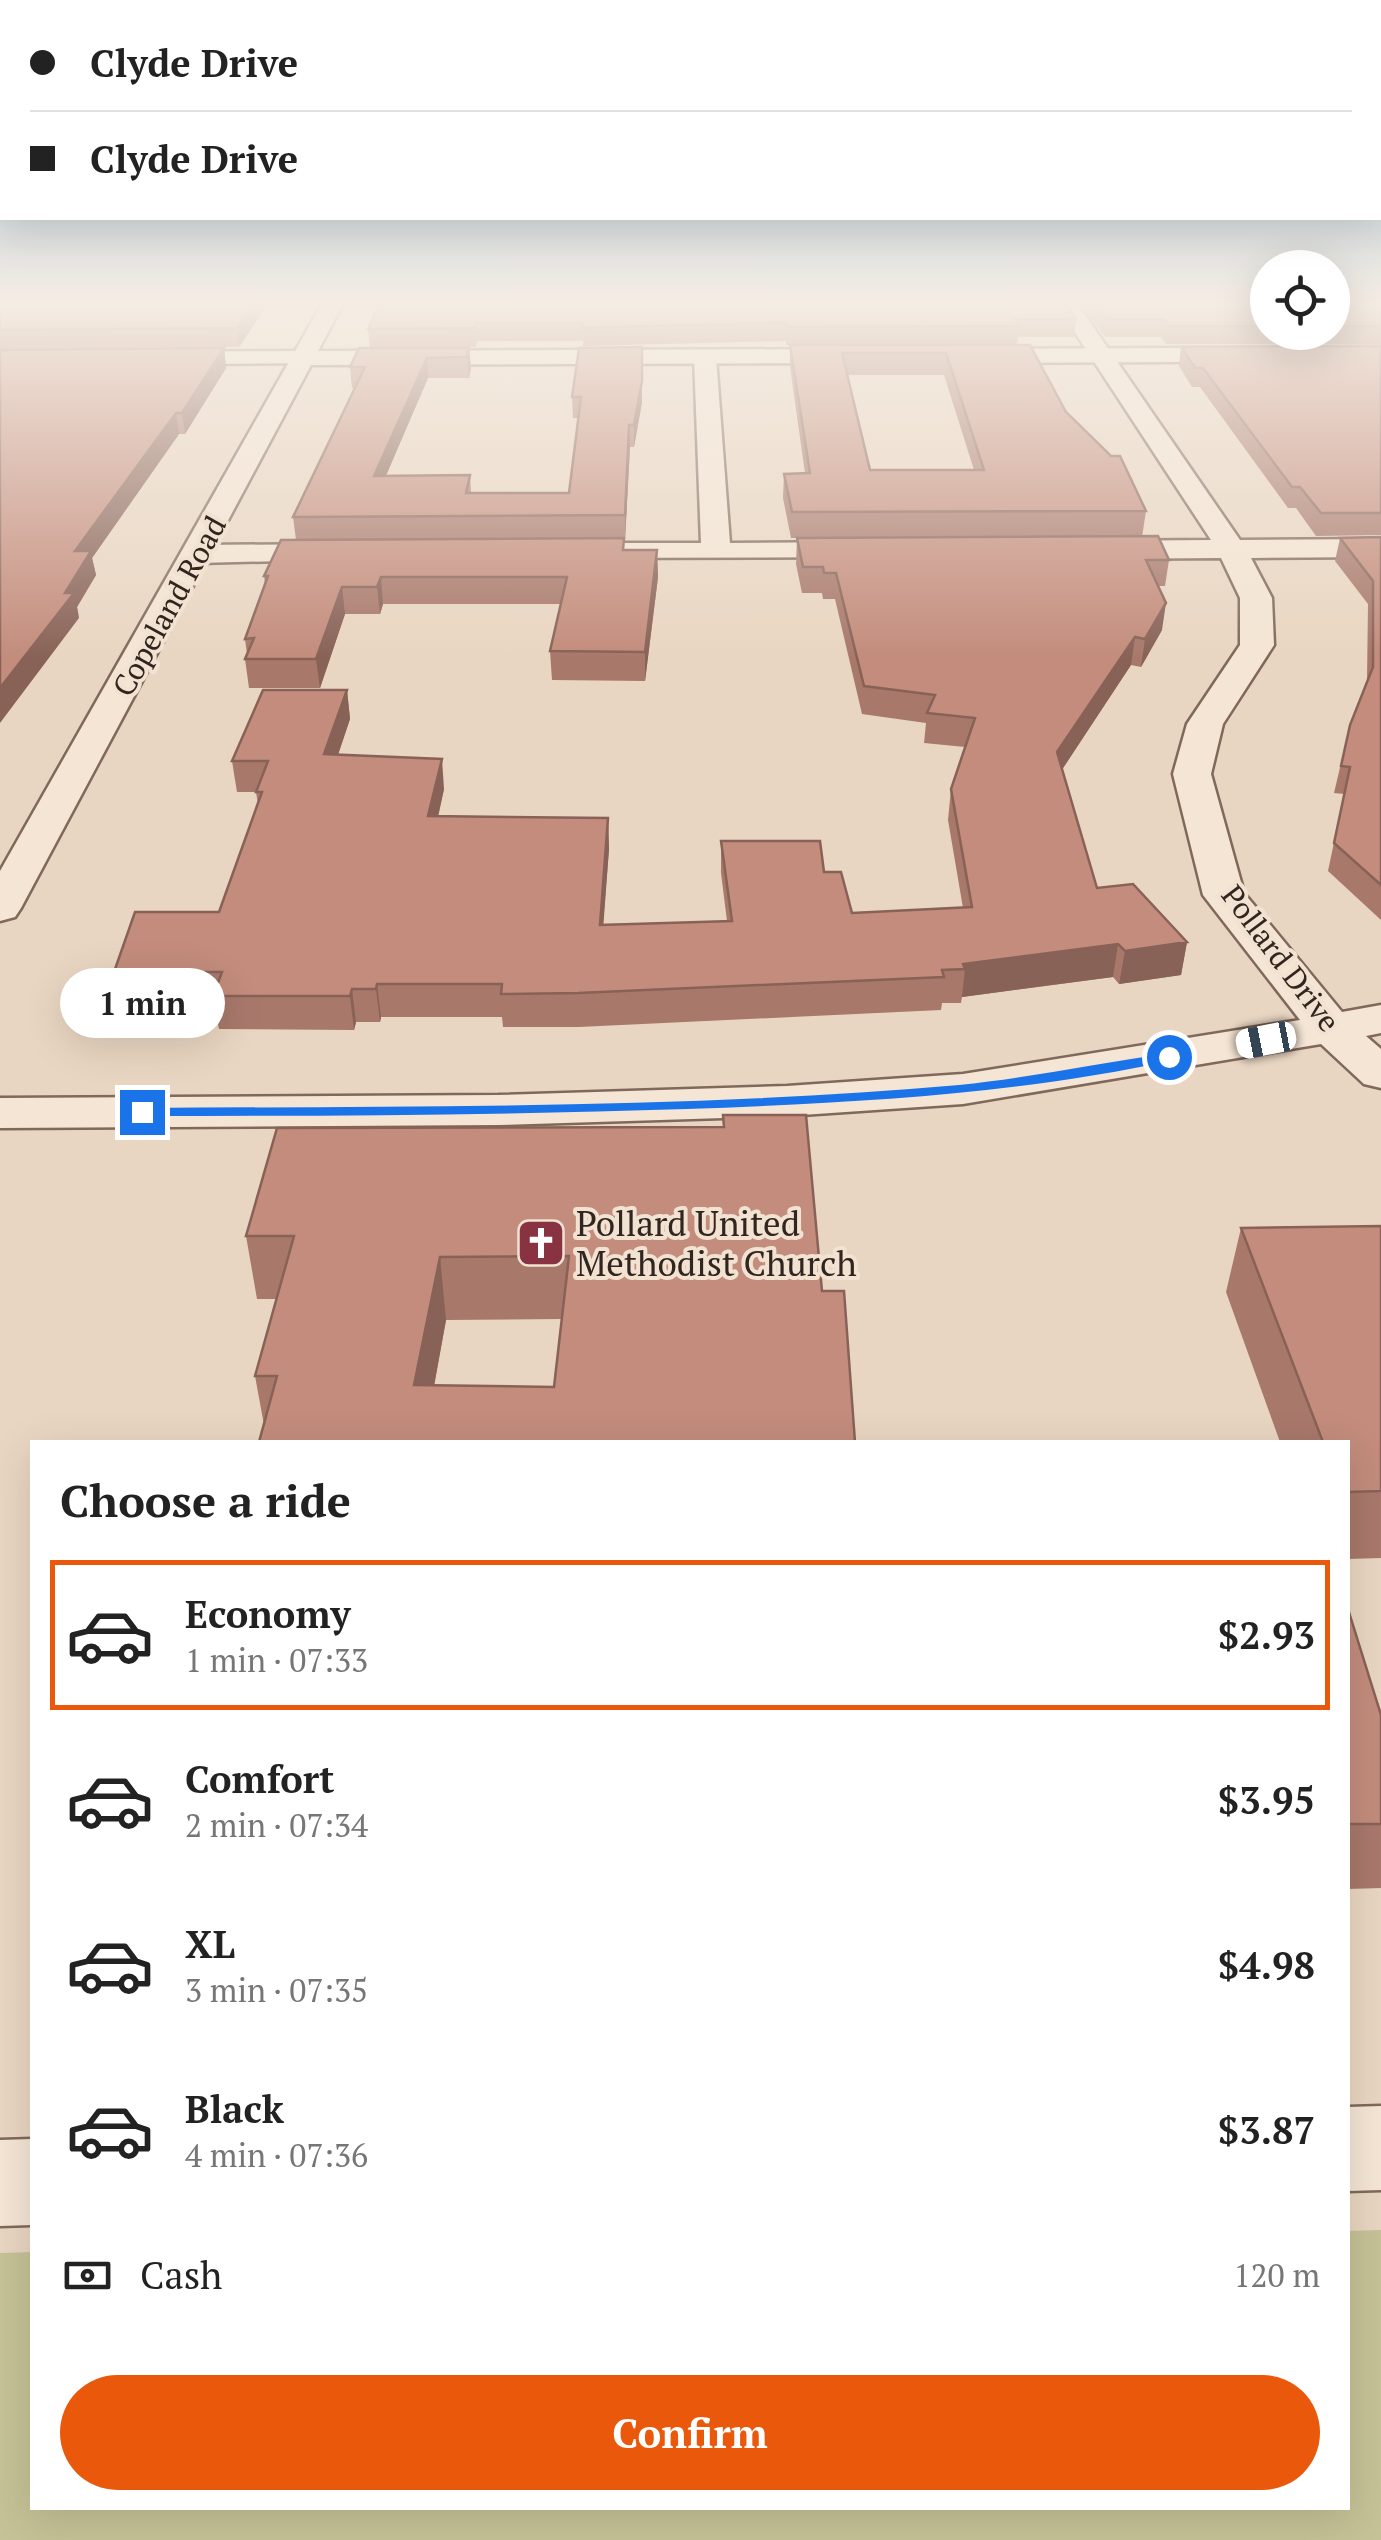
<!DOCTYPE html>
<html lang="en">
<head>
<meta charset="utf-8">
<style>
  :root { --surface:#fff; --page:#f6f6f6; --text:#222; --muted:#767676; --line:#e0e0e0; --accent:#ea580c }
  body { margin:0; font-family:"PT Serif",serif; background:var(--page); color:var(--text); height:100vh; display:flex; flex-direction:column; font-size:38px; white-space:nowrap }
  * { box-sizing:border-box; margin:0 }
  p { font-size:32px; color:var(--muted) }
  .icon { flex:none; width:55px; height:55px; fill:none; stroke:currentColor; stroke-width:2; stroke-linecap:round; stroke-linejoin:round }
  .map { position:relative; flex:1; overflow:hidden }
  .side { position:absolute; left:30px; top:1440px; width:1320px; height:1070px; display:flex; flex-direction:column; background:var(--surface); border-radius:0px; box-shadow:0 10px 40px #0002 }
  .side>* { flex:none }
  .guide { position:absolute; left:0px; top:0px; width:1382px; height:220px; box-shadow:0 10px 40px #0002; display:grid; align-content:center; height:220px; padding:0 30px; background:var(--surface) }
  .tools { position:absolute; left:1250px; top:250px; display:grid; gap:20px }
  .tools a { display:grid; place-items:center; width:100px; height:100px; border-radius:50%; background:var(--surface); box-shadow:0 10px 40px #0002; font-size:50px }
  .end { position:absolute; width:45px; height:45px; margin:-22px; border:12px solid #1a73e8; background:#fff; box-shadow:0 0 0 5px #fff }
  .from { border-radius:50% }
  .bubble { position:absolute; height:70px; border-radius:35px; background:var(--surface); box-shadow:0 10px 40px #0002; font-size:32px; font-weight:700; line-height:70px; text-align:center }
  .car { position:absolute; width:30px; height:60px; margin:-30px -15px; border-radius:12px; box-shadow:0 0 8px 2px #0007; background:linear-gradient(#fff 24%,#345 0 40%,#fff 0 76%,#345 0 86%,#fff 0) }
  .guide b { display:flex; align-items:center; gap:35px; height:95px; font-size:38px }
  .guide b+b { border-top:2px solid var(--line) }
  .guide i { width:25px; height:25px; background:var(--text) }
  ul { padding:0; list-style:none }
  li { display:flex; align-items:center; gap:30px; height:150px; margin:0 20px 15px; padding:0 10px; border:5px solid transparent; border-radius:0px }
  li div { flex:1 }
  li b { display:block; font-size:38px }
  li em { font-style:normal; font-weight:700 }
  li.active { border-color:var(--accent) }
  li>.icon { width:90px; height:90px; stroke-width:1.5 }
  h2 { padding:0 30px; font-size:45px; line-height:120px }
  .pay { display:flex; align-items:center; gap:25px; height:110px; padding:0 30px; font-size:38px }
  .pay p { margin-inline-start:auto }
  .action { display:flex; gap:20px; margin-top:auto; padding:20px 30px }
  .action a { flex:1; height:115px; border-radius:60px; background:var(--accent); color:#fff; font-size:40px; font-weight:700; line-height:115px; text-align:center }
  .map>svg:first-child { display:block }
  .green { fill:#c5c297 }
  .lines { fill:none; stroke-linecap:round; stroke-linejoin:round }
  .minor-casing { stroke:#80685b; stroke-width:5 }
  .tertiary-casing { stroke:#80685b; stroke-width:5 }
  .minor { fill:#f4e5d4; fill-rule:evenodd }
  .tertiary { fill:#f4e5d4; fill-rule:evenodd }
  .wall { fill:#a8786b; fill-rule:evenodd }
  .shaded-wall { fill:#886257 }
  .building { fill:#c38c7c; stroke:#886257; stroke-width:2.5; fill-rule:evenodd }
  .route { fill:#1a73e8 }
  .labels { text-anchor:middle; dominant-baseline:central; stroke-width:8; stroke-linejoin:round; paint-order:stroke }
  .far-street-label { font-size:30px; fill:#32241e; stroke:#f1e2d1 }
  .poi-label { font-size:35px; fill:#32241e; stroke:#f1e2d1; text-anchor:start }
</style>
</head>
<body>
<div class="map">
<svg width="1381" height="2540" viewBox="0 0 1381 2540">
  <rect width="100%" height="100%" fill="#e9d6c2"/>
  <path class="green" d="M1381 2230V2540H0V2253L32 2252V2508H1348V2231Z"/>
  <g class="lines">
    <g class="minor-casing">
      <path id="minor" d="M1055 302H1076L1240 540 1381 539V557L1251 558 1272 598 1274 645 1223 724 1211 774 1244 893 1342 1012 1381 1005V1033L1366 1036 1381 1049V1088L1364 1084 1321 1044 963 1104 787 1116 498 1125 0 1128V1098L498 1095 787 1086 963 1074 1300 1020 1203 895 1173 774 1187 724 1240 645V598L1221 558 1091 559 1080 556 1076 550 1080 544 1091 541 1211 540Z
        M705 350 716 357 730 543 870 542 881 545 885 551 881 557 570 558 566 552 570 546 581 543H701L694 357Z
        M304 351 315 358 312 363 0 366V352Z
        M350 544 361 547 365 553 361 559 198 563 187 560 183 554 187 548 198 545Z
        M1381 2106V2190L1348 2191V2107Z
        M32 2139V2225L0 2226V2140Z"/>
    </g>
    <g class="tertiary-casing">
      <path id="tertiary" d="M323 302H344L318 351 866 349 877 356 866 363 311 365 21 908 15 917 0 921V871Z
        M1381 347V361L962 363 951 356 962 349Z"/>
    </g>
    <use href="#minor" class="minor"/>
    <use href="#tertiary" class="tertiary"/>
  </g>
  <path class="wall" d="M0 302H269L239 347 0 349Z
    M380 302 1076 319 1074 337H1018L1017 345 1066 412 1146 511 1142 537 791 538 783 498 784 474 805 473 790 367V345H786V341L583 346V341H477L476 347H370L368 329ZM847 375H944L974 470H870Z
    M1079 302H1268V332H1332V302H1381V344H1166L1161 337H1105Z
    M1381 346V535L1316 536 1296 508H1288L1200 387H1192L1179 366 1181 347Z
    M224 348 226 368 185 434H179L92 558 96 575 77 607 79 618 0 350Z
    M469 348 471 368 469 378H428L386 475H470L471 493H569L578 418H573L572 397 642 402 634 447H630L625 540H624V550H657L658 577 645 681 552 680 550 651 561 604H383L380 614H345L320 688H249L245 659 247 654 245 639 265 584 264 576 296 540 293 517 355 388H352L350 367Z
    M1381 537V920L1328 871 1344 794 1334 793 1350 725 1367 682 1368 604 1335 561 1340 538Z
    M797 538 1169 560 1165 586H1158L1162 630 1141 667 1131 665 1062 769 1097 888 1187 942 1181 975 1119 984 1113 977 962 997 961 1003H942L941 1010 579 1027H503L502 1017H381L380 1022H356L354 1030 219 1029 214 1005 121 1006 114 972 219 912 258 805 256 792H237L232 761 347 690 350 719 338 755 444 789 438 817 608 818 609 849 603 924 727 921 721 873V841L824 872 852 913 963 908 948 820 951 789 965 747 924 743 926 723 862 714 835 599H823L822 593H802L796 564Z
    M277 1128 822 1291 855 1442 264 1425 255 1376 276 1299H257L246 1236ZM562 1319 554 1387 434 1385 446 1320Z
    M1381 1226V1558L1348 1559V1442H1280L1226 1292 1241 1228Z
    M1348 1609 1381 1715V1888L1348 1889Z"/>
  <path class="shaded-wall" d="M254 302H269L239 347 237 328Z
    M642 347V402L634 447V425Z
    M224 348 226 368 185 434 182 413Z
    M469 348 471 368 469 378 467 357Z
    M427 358 428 378 376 499 374 476Z
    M176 413 179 434 92 558 96 575 77 607 79 618 0 723V688L65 593 75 551Z
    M629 425 630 447 625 540V515Z
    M657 550 658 577 645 681V652Z
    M381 577 383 604 380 614 377 587Z
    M342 587 345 614 320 688 316 659Z
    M1166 603 1162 630 1141 667 1145 639Z
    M1135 637 1131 665 1054 782 1057 752Z
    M347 690 350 719 328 784 324 754Z
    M442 759 444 789 431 848 428 816Z
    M608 818 609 849 601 957 600 925Z
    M1187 942 1181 975 1119 984 1125 951Z
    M1118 944 1113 977 962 997 965 969 963 964Z
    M377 984 381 1017 380 1022 376 989Z
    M352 989 356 1022 354 1030 350 996Z
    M440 1257 446 1320 424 1442 414 1385Z"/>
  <path class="building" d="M0 302H254L237 328 0 330Z
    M380 302H1065L1076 319H1015L1019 326 787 327 786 322 582 328 583 323H476L474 328 368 329Z
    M1094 302H1268V326H1168L1164 319H1107Z
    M1332 302H1381V326H1332Z
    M790 345H1030L1066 412 1111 456H1120L1146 511 792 512 784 474 810 473ZM842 353H946L984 470H870Z
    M1381 346V513H1321L1300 487H1292L1203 368H1195L1181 347Z
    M642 347V381L634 425H629L625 515 293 517 365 367H350L359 348H469L467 357 427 358 374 476 470 475 466 493H569L581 397H572L579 348Z
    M224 348 182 413H176L75 551H91L65 593H74L0 688V350Z
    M1158 536 1169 560H1146L1166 603 1145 639 1135 637 1057 752 1097 888 1133 884 1187 942 1125 951 1118 944 963 964 965 969 942 970 944 977 578 993 501 994 502 984H377L376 989H352L350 996H213L222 972H114L135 912H219L262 792H256L268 761H232L263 690H347L324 754 442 759 428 816 608 818 600 925 732 921 721 841H820L824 872H841L852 913 972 907 951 789 975 718 927 713 935 695 864 686 836 573H824L823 567H803L797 538Z
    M1381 537V885L1334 843 1350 767 1341 766 1350 725 1373 667V581L1340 538Z
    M624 538 623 550H657L645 652 550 651 567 577H381L377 587H342L316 659H245L254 638 245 639 268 576H264L281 540Z
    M723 1115H806L822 1291H844L855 1442H259L277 1376H255L294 1236H246L277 1128 724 1127ZM569 1256 554 1387 414 1385 440 1257Z
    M1381 1226V1491L1348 1492V1442H1323L1241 1228Z
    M1348 1609 1381 1715V1824H1348Z"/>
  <linearGradient id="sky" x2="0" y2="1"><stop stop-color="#8db7d2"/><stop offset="0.46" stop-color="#f5ede4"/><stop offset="1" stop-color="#f5ede4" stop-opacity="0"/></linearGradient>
  <rect width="1381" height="658" fill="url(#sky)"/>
  <path class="route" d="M1169 1053 1176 1057 1174 1060C1014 1095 849 1103 686 1109 505 1115 323 1116 142 1116L135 1112 142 1108C414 1106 688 1109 959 1085 1029 1078 1100 1063 1169 1053Z"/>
  <defs>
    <g id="church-square" transform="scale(2.5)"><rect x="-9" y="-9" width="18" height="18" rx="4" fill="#893242" stroke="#f1e2d1"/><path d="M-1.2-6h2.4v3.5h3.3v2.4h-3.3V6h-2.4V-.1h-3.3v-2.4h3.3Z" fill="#fff"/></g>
  </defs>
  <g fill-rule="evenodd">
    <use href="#church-square" x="541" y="1243"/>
  </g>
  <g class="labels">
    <g class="far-street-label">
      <text transform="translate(169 606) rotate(-61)">Copeland Road</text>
      <text transform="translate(1281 958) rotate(53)">Pollard Drive</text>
    </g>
    <g class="poi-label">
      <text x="576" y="1223">Pollard United<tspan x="576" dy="40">Methodist Church</tspan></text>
    </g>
  </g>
</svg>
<div class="tools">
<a><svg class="icon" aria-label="locate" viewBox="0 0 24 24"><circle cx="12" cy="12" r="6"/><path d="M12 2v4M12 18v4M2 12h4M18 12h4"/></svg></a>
</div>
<i class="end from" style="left:1169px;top:1057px"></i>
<i class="end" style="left:142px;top:1112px"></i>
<div class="bubble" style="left:60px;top:968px;width:165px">1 min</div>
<i class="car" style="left:1266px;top:1040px;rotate:259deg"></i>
<div class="guide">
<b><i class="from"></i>Clyde Drive</b>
<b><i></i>Clyde Drive</b>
</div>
<section class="side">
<h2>Choose a ride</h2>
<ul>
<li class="active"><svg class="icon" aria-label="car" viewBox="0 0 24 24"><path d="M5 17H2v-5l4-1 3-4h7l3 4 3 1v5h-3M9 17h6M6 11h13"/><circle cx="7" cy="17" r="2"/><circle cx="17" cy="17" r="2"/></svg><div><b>Economy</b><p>1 min · 07:33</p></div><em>$2.93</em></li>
<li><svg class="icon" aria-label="car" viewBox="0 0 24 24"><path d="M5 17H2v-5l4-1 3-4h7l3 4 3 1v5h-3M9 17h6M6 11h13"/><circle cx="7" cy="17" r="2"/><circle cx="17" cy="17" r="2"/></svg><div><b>Comfort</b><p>2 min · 07:34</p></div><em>$3.95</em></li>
<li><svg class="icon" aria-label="car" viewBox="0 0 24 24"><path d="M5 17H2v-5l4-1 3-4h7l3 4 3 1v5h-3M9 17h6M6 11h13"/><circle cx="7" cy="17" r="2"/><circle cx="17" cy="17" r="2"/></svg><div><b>XL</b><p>3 min · 07:35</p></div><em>$4.98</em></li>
<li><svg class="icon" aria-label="car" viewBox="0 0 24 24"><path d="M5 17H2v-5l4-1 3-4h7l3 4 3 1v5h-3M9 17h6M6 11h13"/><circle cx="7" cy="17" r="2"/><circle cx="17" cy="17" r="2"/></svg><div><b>Black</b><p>4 min · 07:36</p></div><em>$3.87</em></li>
</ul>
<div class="pay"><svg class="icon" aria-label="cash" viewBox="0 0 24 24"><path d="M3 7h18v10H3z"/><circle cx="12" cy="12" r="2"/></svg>Cash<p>120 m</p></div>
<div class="action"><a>Confirm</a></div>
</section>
</div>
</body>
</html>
